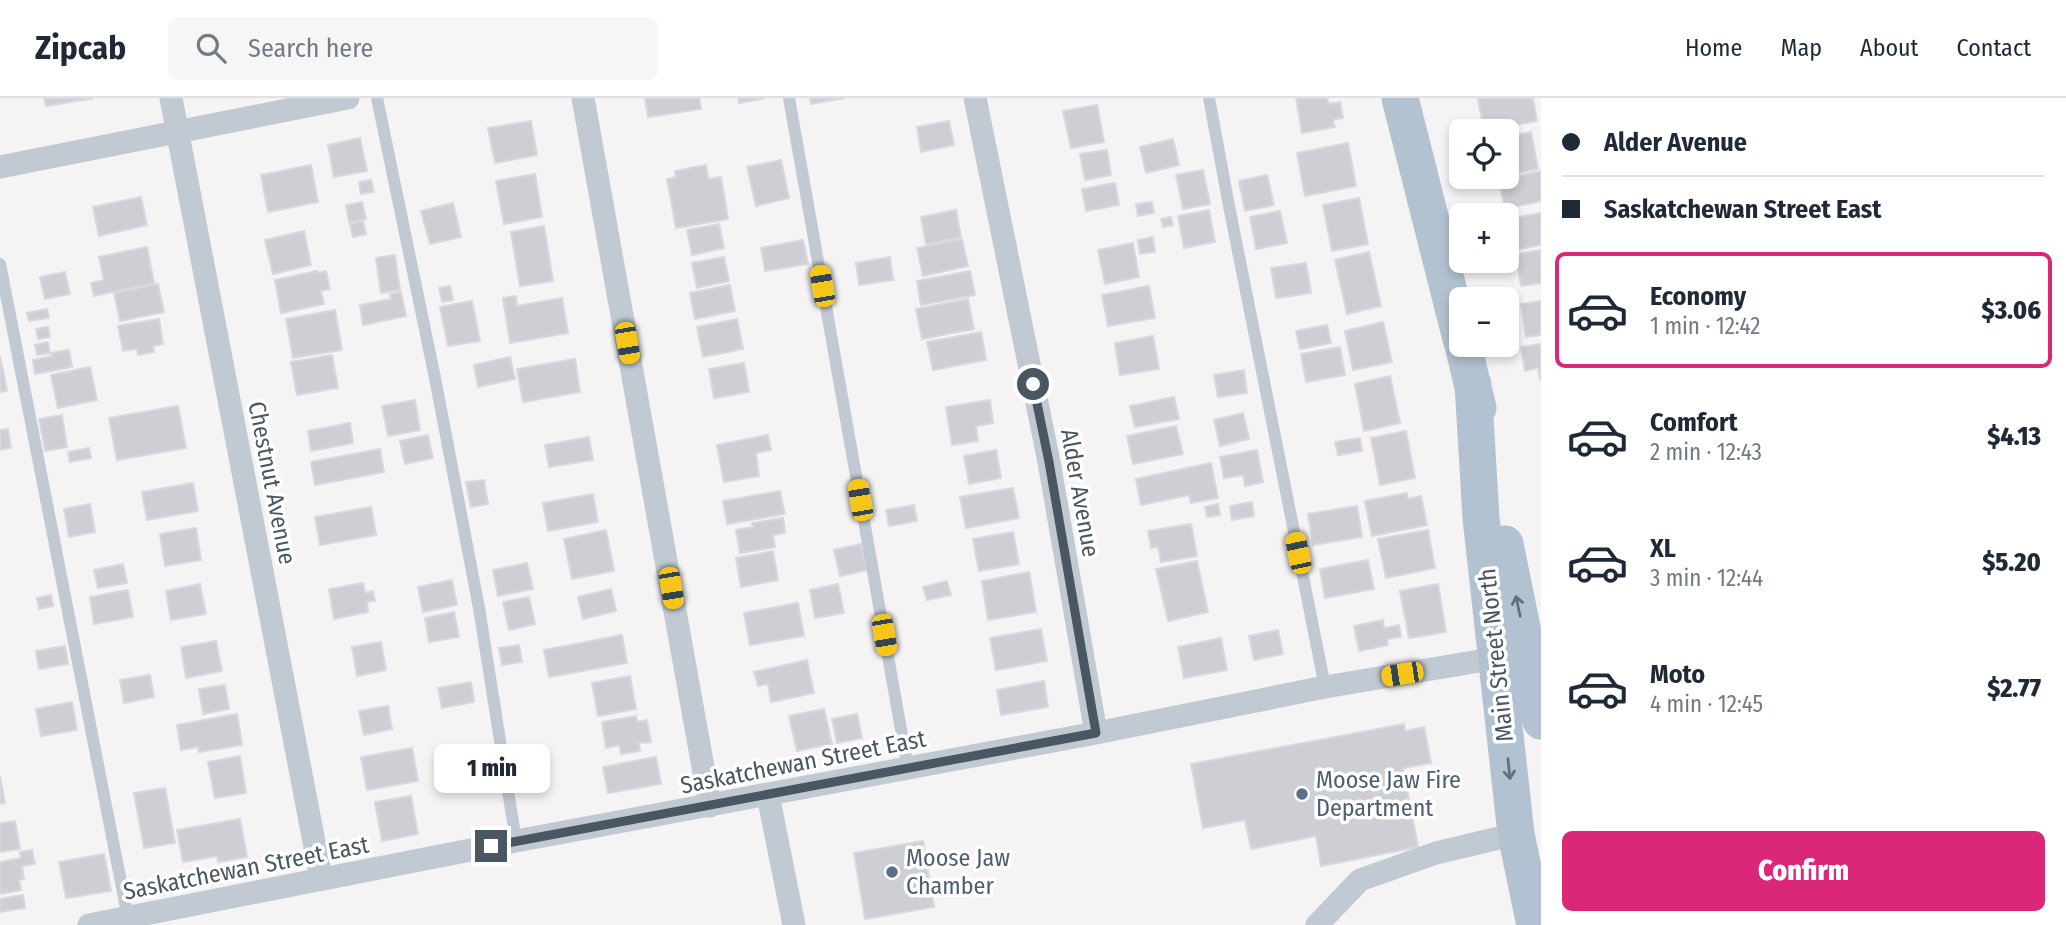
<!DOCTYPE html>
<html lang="en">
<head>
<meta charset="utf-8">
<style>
  :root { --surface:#fff; --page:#f6f6f7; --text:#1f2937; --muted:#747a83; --line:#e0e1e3; --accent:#db2777 }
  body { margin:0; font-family:"Fira Sans Condensed",sans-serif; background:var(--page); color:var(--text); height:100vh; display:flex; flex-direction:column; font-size:26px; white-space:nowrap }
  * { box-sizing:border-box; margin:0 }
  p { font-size:23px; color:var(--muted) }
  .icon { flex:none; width:38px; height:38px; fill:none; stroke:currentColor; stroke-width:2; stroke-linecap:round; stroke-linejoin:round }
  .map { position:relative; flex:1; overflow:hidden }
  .details { display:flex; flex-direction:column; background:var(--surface); width:525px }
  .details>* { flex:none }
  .hud { display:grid; align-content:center; height:154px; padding:0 21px; background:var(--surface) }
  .controls { position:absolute; left:1449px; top:21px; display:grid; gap:14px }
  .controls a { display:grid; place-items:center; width:70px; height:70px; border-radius:10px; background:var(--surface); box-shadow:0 4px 10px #0003; font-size:35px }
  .end { position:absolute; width:32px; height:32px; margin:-16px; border:9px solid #4a5661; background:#fff; box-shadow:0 0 0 4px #fff }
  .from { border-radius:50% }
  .bubble { position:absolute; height:49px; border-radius:10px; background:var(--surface); box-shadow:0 4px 10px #0003; font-size:23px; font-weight:800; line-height:49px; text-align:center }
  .car { position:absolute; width:21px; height:42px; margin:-21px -10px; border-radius:9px; box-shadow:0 0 5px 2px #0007; background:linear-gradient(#f5c518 24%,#345 0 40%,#f5c518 0 76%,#345 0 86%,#f5c518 0) }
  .hud b { display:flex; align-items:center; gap:24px; height:66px; font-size:26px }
  .hud b+b { border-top:2px solid var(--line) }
  .hud i { width:18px; height:18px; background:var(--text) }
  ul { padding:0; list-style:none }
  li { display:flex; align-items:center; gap:21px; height:116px; margin:0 14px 10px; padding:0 7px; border:4px solid transparent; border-radius:10px }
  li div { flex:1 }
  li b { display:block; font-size:26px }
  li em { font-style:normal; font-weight:800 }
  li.on { border-color:var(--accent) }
  li>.icon { width:63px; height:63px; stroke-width:1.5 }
  .cta { display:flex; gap:14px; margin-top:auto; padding:14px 21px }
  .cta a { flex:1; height:80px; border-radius:10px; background:var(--accent); color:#fff; font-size:28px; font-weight:800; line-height:80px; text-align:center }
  header { display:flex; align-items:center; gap:42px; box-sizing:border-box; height:98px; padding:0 35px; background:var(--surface); border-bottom:2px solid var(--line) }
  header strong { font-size:33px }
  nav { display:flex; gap:38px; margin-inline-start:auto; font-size:24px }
  .search { width:490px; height:63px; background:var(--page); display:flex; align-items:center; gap:18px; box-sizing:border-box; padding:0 24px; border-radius:10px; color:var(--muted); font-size:26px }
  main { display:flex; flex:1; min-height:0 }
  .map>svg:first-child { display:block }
  .building { fill:#cdcfd5; stroke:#d7d9de; stroke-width:2 }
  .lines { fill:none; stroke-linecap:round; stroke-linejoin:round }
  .service { stroke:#c1cad2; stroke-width:12 }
  .minor { stroke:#c1cad2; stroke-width:23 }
  .primary { stroke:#b3c2d1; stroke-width:37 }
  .oneway { stroke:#64717d }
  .route { stroke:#4a5661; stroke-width:9 }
  .service-dot { fill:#5c6f8a; stroke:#fff; stroke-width:2.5 }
  .labels { text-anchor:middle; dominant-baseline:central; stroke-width:7; stroke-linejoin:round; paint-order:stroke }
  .street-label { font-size:24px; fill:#4a5661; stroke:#fff }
  .service-label { font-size:24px; fill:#4e5e75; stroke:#fff; text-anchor:start }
</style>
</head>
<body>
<header>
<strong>Zipcab</strong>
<div class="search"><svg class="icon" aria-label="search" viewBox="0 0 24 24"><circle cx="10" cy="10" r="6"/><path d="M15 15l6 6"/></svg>Search here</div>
<nav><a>Home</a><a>Map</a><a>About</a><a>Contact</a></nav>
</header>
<main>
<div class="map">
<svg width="1541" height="827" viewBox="0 0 1541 827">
  <rect width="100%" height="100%" fill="#f5f3f3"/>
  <path class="building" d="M44 0H94L46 8Z
    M645 0H699L701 11 648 19Z
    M738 0H765L739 5Z
    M810 0H845L811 6Z
    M1296 0H1327L1329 6 1340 4 1343 20 1333 22 1335 29 1302 35Z
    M1483 0H1533L1537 23 1484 33 1478 1Z
    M1097 7 1104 44 1071 50 1063 13Z
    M531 23 537 57 495 65 488 30Z
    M949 23 954 47 921 54 917 29Z
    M1531 34 1538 71 1507 77V39Z
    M360 40 367 73 334 79 328 47Z
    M1173 41 1179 67 1146 75 1140 49Z
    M1348 45 1356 88 1305 98 1297 55Z
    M1107 52 1111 77 1085 82 1080 56Z
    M781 62 789 100 756 108 747 69Z
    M311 67 318 104 268 114 261 77Z
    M706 67 708 81 721 79 728 121 676 130 667 81 676 79 675 73Z
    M1203 72 1210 106 1183 111 1176 77Z
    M1541 73V103L1505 111 1499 82Z
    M535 76 542 119 504 126 496 83Z
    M1267 77 1274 107 1245 113 1239 83Z
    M371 82 374 94 361 96 359 84Z
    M1115 85 1119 107 1086 113 1082 91Z
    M141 99 147 127 99 138 93 109Z
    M1359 100 1368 146 1332 153 1323 107Z
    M362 104 366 121 349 124 346 107Z
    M1152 104 1154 115 1138 118 1136 106Z
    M453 105 461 139 430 146 421 113Z
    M956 112 961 139 926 146 921 119Z
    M1209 112 1215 144 1184 150 1178 118Z
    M1280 113 1287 145 1256 151 1250 119Z
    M1541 115V147L1510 153 1507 121Z
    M1171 119 1173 127 1163 129 1161 121Z
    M363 123 366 136 353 139 350 126Z
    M719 126 724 150 692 157 687 132Z
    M544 128 553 183 520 188 511 134Z
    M304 133 311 167 273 176 265 142Z
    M1153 139 1155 154 1140 156 1138 142Z
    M962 141 968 168 923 178 917 150Z
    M803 142 808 166 765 173 761 150Z
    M1133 145 1139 179 1105 186 1098 152Z
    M147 149 154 185 94 198 91 185 104 182 99 159Z
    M1541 152V185L1521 188 1516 156Z
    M1369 154 1381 208 1347 216 1335 162Z
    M395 157 400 192 381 195 376 160Z
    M724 159 729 183 697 190 692 165Z
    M890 159 893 182 859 187 856 165Z
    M1306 165 1311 195 1276 200 1271 170Z
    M317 173 318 175 326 173 330 191 321 193 324 206 281 215 275 182Z
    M970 173 975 197 921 207 917 183Z
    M65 174 70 196 45 201 40 179Z
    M158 186 164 214 120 223 114 195Z
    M730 187 735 213 695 221 690 195Z
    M450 188 453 202 442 204 439 190Z
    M1149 188 1155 220 1108 228 1102 197Z
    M401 194 406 218 363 227 360 207 391 201 390 196Z
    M516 198 517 208 562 200 568 235 510 245 503 200Z
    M968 201 974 231 922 241 916 211Z
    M472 203 480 243 448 248 440 209Z
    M1541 203V237L1526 239 1521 206Z
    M47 211 49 220 29 223 27 215Z
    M335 212 342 252 293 260 286 221Z
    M159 221 163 246 153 248 154 254 138 257 137 251 123 253 118 228Z
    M737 221 743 251 703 259 697 229Z
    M1383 224 1392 264 1353 272 1345 233Z
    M1327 227 1331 245 1300 251 1296 233Z
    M48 229 50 239 38 241 36 231Z
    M981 234 986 262 933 272 927 244Z
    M1153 238 1159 271 1120 277 1115 245Z
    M48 244 50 255 37 257 35 247Z
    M1541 246V282H1540L1538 270 1525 273 1521 249Z
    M1340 249 1345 277 1306 284 1301 256Z
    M69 252 72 269 35 276 33 262 52 258 51 255Z
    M332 257 338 290 297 297 291 264Z
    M0 258 7 293 0 294Z
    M510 259 515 281 478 289 474 267Z
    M575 261 580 294 523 304 517 271Z
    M744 265 749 294 714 300 709 271Z
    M90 269 97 302 58 310 51 277Z
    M1244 272 1247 295 1218 299 1214 277Z
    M1390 278 1400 325 1364 333 1355 286Z
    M1174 299 1179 321 1135 329 1130 308Z
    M415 302 420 332 388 338 382 308Z
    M990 302 993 325 976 328 978 343 952 347 946 309Z
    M178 308 186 350 117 362 109 320Z
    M1243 315 1249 341 1220 348 1214 322Z
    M62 317 67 349 45 353 39 321Z
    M350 325 353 345 311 353 308 333Z
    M1176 328 1183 356 1133 366 1127 338Z
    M8 331 11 350 0 352V332Z
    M1406 333 1415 380 1380 387 1371 340Z
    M428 337 433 360 405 366 400 343Z
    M768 337 771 352 756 355 759 378 724 384 717 347Z
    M589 339 593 362 549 369 545 347Z
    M1360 340 1362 353 1338 357 1335 344Z
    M89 350 91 360 70 364 68 354Z
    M380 351 384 374 315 387 311 364Z
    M996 352 1001 380 969 386 964 358Z
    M1257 352 1263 384 1245 388 1243 377 1224 380 1220 359Z
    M1211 365 1218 400 1191 405 1189 397 1141 407 1136 381Z
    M484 382 488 406 471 409 466 384Z
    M193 385 198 413 147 422 142 394Z
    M1013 390 1019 420 966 430 960 399Z
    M780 393 785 416 727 426 723 403Z
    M1407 395 1408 401 1421 398 1427 427 1372 438 1365 403Z
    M593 396 598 424 548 433 543 405Z
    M1252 404 1254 418 1232 422 1230 408Z
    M90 406 95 434 69 439 64 411Z
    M1218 406 1220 417 1207 419 1205 409Z
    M914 407 917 423 889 428 886 412Z
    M1357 408 1362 439 1313 447 1308 416Z
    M371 409 376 437 320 447 315 419Z
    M783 420 785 435 773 437 775 449 740 455 736 432 753 429 752 425Z
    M1191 426 1197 458 1161 464 1158 448 1151 450 1148 433Z
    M196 430 201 462 165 468 160 436Z
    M606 432 614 473 572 481 564 441Z
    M1428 432 1435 470 1386 480 1378 441Z
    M1013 434 1019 466 979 473 973 441Z
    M861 446 867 472 840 478 834 452Z
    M773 453 778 482 741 489 736 460Z
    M1368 462 1374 491 1325 500 1320 471Z
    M1197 463 1208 514 1168 523 1156 471Z
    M527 465 533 491 498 498 493 472Z
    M123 466 127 485 98 490 94 472Z
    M1029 474 1036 514 988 522 982 483Z
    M452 482 457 507 423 514 418 489Z
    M947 483 951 497 927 502 923 489Z
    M363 485 365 495 373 493 375 503 367 504 368 514 334 521 329 491Z
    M200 486 206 516 171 522 166 493Z
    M838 486 844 515 815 520 810 492Z
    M1438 486 1446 534 1409 540 1400 493Z
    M611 491 616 513 583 521 578 499Z
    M128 492 133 519 94 526 90 499Z
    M51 497 53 508 39 511 37 500Z
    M529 499 535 526 509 532 503 504Z
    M798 505 804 538 750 547 744 515Z
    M454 514 459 539 429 544 425 520Z
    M1383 522 1384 530 1399 527 1401 539 1387 541 1388 547 1359 553 1354 528Z
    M1041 531 1047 563 996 572 990 540Z
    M1278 532 1283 556 1254 562 1249 538Z
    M622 537 627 565 549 579 544 552Z
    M1221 540 1227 572 1184 580 1178 549Z
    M216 543 222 573 186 580 181 549Z
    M381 544 386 572 357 578 352 549Z
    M519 547 522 564 502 567 499 550Z
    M65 548 68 566 39 571 36 553Z
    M807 562 814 595 771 604 768 586 758 588 754 574Z
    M150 577 154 599 124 605 120 582Z
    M630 578 636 611 598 618 592 585Z
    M1044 583 1048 609 1001 617 997 592Z
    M471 584 474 604 442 610 438 590Z
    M225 587 229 611 203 616 199 591Z
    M72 604 77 632 41 638 36 611Z
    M388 608 392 631 364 637 359 613Z
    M824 611 832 646 797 653 789 618Z
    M237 616 242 647 199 654 198 649 181 652 177 627Z
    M857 616 862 640 837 645 832 621Z
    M636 618 637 624 647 622 651 644 639 645 640 653 621 656 619 647 606 650 602 624Z
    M1404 626 1405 633 1424 629 1431 665 1403 670 1418 749 1321 768 1316 738 1251 751 1245 722 1203 730 1191 666Z
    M412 650 418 683 367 692 361 659Z
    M240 658 246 695 215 700 208 664Z
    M656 659 661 686 608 695 603 669Z
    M0 678 5 705 0 706Z
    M165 690 175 745 144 750 134 695Z
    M411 698 418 736 382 743 375 704Z
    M240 721 247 759 218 764 217 758 183 764 177 732Z
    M15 723 20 751 0 754V725Z
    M923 743 934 809 865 821 854 755Z
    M32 752 35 766 22 768 24 781 19 782 21 792 0 796V764L21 760 20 754Z
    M104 756 111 793 66 800 59 764Z
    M23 797 25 810 0 814V801Z"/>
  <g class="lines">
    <path class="service" d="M377 0 435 280 479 510 516 743
      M789 0 908 671
      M1209 0 1229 108 1325 589
      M0 166 128 820"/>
    <path class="minor" d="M171 0 321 780
      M583 0 710 708
      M975 0 1049 364 1096 635
      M0 69 348 0
      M768 697 794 827
      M89 827 516 743 1096 635 1325 589 1509 558
      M1317 827 1360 782 1436 755 1516 736"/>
    <path class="primary" d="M1400 0 1461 241
      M1463 247 1478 310
      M1473 286 1481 420 1516 736 1535 827
      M1505 446 1541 623"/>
  </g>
  <defs><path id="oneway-shaft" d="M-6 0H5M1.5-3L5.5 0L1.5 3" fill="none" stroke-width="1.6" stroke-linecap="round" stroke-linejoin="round" transform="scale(1.75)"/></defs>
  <g class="oneway">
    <use href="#oneway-shaft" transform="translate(1518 508) rotate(-102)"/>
    <use href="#oneway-shaft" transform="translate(1509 671) rotate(84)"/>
  </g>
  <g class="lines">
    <path class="route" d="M491 748 1096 635 1049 364 1033 286"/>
  </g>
  <g class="service-dot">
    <circle cx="1302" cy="696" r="7"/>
    <circle cx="892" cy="774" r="7"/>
  </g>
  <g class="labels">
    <g class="street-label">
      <text transform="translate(272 385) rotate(79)">Chestnut Avenue</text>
      <text transform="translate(1080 395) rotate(80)">Alder Avenue</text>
      <text transform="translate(1496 557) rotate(-96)">Main Street North</text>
      <text transform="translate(803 664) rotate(-11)">Saskatchewan Street East</text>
      <text transform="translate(246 770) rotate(-11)">Saskatchewan Street East</text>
    </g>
    <g class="service-label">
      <text x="1316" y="682">Moose Jaw Fire<tspan x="1316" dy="28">Department</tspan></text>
      <text x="906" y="760">Moose Jaw<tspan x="906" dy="28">Chamber</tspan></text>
    </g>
  </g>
</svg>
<div class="controls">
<a><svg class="icon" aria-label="locate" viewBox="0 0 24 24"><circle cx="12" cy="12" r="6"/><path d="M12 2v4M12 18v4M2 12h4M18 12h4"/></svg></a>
<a>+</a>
<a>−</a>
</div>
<i class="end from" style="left:1033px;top:286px"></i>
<i class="end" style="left:491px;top:748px"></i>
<div class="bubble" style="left:434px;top:646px;width:116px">1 min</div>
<i class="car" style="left:822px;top:188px;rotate:350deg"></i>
<i class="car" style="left:627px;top:245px;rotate:170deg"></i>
<i class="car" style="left:860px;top:402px;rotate:350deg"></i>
<i class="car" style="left:1298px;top:455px;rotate:348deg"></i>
<i class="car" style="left:671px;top:490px;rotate:170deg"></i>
<i class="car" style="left:884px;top:537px;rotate:170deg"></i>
<i class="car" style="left:1402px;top:576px;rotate:261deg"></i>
</div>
<section class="details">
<div class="hud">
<b><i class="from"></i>Alder Avenue</b>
<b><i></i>Saskatchewan Street East</b>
</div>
<ul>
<li class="on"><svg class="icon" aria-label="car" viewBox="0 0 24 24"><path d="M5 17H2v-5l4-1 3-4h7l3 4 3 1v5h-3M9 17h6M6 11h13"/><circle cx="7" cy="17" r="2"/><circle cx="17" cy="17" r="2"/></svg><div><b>Economy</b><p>1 min · 12:42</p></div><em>$3.06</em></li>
<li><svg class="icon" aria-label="car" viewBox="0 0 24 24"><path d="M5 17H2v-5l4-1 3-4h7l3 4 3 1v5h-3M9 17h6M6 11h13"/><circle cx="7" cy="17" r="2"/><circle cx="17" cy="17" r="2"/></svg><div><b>Comfort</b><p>2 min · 12:43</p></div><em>$4.13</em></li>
<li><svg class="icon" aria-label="car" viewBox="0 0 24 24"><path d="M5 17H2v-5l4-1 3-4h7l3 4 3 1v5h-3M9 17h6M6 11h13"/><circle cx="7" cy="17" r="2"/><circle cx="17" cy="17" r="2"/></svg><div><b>XL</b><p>3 min · 12:44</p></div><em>$5.20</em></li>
<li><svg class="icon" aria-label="car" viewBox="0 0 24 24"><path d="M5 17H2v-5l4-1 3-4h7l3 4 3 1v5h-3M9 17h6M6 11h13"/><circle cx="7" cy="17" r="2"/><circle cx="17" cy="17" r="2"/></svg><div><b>Moto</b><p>4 min · 12:45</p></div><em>$2.77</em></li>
</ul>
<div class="cta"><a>Confirm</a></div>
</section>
</main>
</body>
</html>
